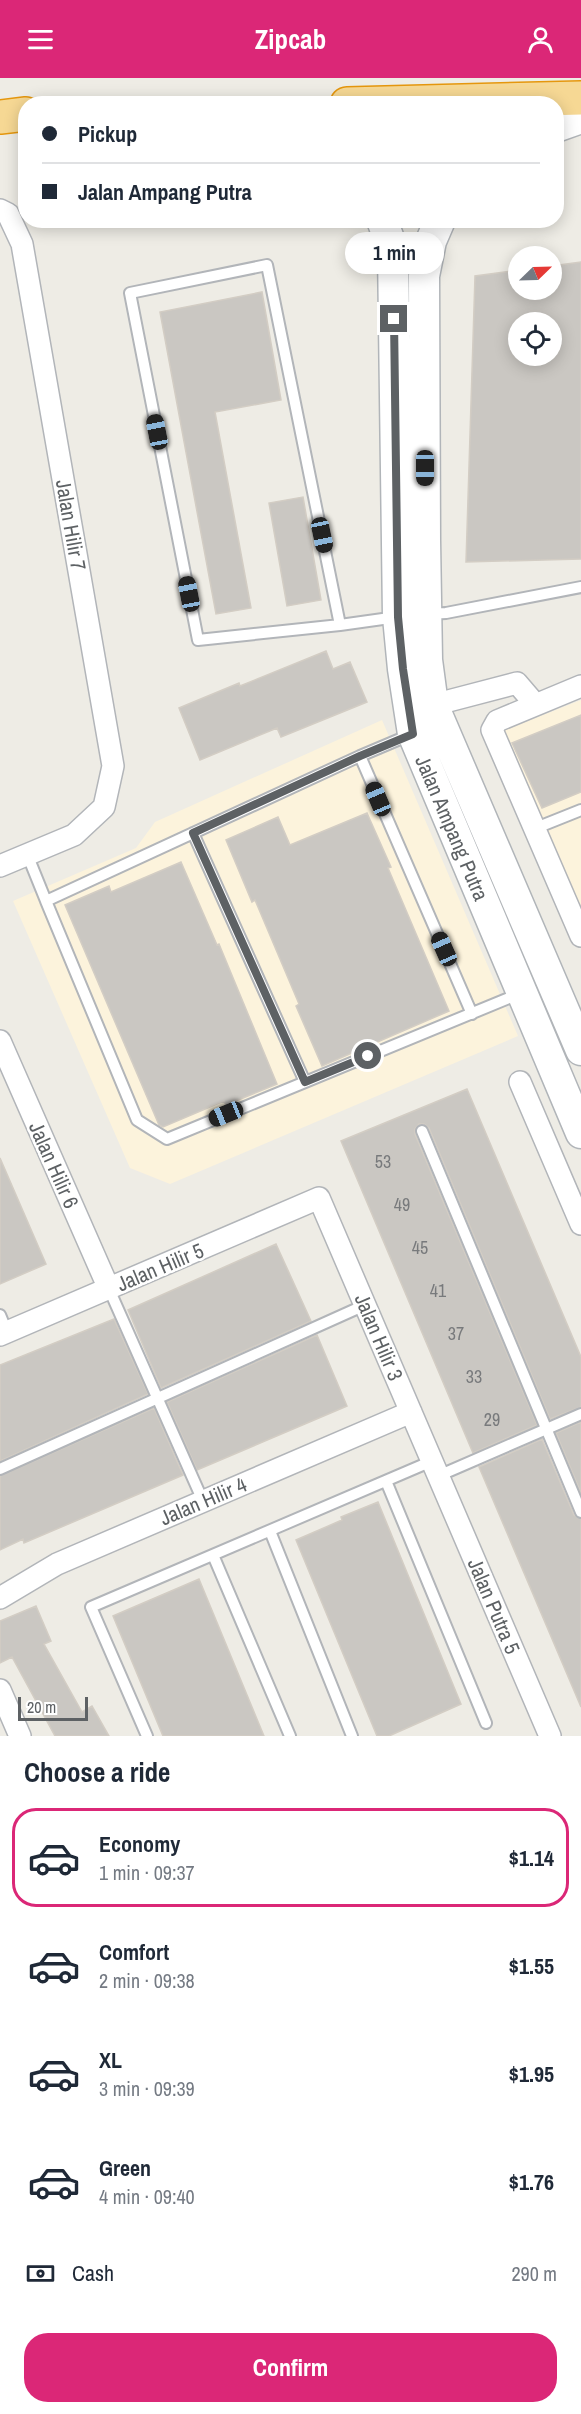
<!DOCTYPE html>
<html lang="en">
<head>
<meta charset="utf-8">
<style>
  :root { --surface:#fff; --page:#f2f2f3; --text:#1f2937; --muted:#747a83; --line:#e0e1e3; --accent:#db2777 }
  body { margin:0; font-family:"Archivo Narrow",sans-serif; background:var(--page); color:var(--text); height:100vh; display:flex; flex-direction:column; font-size:22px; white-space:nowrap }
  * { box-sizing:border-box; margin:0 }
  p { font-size:20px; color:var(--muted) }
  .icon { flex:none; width:33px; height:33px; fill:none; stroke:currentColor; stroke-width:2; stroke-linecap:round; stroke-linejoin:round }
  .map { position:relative; height:1658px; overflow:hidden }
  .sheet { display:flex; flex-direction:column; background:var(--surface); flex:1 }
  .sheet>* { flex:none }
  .hud { position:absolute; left:18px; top:18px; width:546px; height:132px; border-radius:24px; box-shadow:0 3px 15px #0003; display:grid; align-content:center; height:132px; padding:0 24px; background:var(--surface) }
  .needle { width:39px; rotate:67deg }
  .controls { position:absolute; left:508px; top:168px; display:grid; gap:12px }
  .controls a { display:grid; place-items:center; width:54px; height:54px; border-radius:50%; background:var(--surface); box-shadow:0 3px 15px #0003; font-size:30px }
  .scale { position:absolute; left:18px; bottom:15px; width:70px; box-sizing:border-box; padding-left:6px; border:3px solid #5d6164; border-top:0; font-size:16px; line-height:21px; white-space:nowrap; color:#5d6164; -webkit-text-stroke:4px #fff; paint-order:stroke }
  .end { position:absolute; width:27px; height:27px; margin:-14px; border:8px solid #5d6164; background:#fff; box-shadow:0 0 0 3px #fff }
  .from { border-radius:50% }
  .bubble { position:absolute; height:42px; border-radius:21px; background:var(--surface); box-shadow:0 3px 15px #0003; font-size:20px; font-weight:700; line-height:42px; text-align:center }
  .car { position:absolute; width:18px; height:36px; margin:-18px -9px; border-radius:8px; box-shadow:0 0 4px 2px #0007; background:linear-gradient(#222 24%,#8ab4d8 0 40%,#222 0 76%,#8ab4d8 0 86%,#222 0) }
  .hud b { display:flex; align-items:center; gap:21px; height:57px; font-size:22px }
  .hud b+b { border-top:2px solid var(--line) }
  .hud i { width:15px; height:15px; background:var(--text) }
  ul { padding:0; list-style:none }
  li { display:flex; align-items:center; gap:18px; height:99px; margin:0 12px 9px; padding:0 12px; border:3px solid transparent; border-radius:24px }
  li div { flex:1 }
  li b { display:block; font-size:22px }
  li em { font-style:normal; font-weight:700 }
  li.selected { border-color:var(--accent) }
  li>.icon { width:54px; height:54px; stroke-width:1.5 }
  h2 { padding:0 24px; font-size:27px; line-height:72px }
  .pay { display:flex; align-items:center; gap:15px; height:66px; padding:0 24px; font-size:22px }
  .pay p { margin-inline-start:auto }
  .button { display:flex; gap:12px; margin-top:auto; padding:12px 24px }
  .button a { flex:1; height:69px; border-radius:24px; background:var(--accent); color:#fff; font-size:24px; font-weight:700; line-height:69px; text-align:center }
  header { display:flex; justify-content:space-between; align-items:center; height:78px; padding:0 24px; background:var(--accent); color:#fff; font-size:27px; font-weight:700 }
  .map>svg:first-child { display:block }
  .commercial { fill:#fcf3dc }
  .building { fill:#cac7c2; stroke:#d3cdc4; stroke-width:1.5; fill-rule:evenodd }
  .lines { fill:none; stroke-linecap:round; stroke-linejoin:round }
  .lane-casing { stroke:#b2b5b9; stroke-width:14 }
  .street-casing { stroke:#b2b5b9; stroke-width:24 }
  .secondary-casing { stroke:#b1b5b9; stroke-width:33 }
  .highway-casing { stroke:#e5970e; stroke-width:36 }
  .lane { stroke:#fff; stroke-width:10 }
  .street { stroke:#fff; stroke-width:21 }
  .secondary { stroke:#fff; stroke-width:30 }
  .highway { stroke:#f6d894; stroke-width:33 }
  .route { stroke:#5d6164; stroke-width:8 }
  .labels { text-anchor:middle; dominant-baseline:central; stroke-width:5; stroke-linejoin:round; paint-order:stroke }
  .number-label { font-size:18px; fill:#787a7c }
  .street-label { font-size:21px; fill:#5d6164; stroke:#fff }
</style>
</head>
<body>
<header><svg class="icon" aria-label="menu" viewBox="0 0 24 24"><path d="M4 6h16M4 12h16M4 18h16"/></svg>Zipcab<svg class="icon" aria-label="person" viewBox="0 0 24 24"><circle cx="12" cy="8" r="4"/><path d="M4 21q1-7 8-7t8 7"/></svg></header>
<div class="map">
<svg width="581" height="1658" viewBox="0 0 581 1658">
  <rect width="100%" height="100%" fill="#eeece5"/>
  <path class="commercial" d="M581 622V835L502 653Z
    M382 642 518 958 170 1106 130 1090 13 823 136 770 155 744Z"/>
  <path class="building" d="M581 184V481L466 484 475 198 519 192V212H552V188ZM519 244H552V278H519Z
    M262 214 281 322 215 334 251 530 216 536 160 234Z
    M303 419 321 522 287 528 269 425Z
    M326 573 333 591 350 584 367 624 281 659 277 650 200 682 179 630 239 605 240 608Z
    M581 637V714L542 730 512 665Z
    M367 735 391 789 388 790 449 933 322 988 296 928 299 926 255 822 252 824 226 762 278 739 290 767Z
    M181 784 217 867 219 866 277 1006 226 1027 224 1023 163 1049 159 1047 65 827 109 808 111 814Z
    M467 1011 581 1279V1329L550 1341 429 1050 424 1046H419L415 1051V1056L537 1347 473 1375 341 1063Z
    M0 1080 46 1186 0 1206Z
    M276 1166 311 1243 161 1310 128 1232Z
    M114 1241 148 1316 0 1383V1287Z
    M317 1257 347 1328 197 1392 167 1324Z
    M154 1330 183 1397 24 1465 23 1461 0 1472V1398Z
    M581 1344V1415L556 1355Z
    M542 1361 574 1437 581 1441V1629L479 1389Z
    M378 1424 461 1626 389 1658H377L296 1462 342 1442 341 1439Z
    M199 1501 264 1658H163L113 1538Z
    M36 1528 51 1563 44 1566 82 1634 92 1628 109 1658H55L12 1579 0 1585V1543Z"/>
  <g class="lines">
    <g class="lane-casing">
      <path id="lane" d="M428 536 446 535 581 509
        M340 547 267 187 130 215 198 562 340 547 397 539
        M412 656 360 678 46 823 137 1042 167 1061 521 915
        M360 678 472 936
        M536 750 581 732
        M193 755 305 1004
        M27 776 46 823
        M422 1053 581 1434
        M109 1211 203 1423
        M0 1237 7 1254
        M0 1391 365 1227
        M438 1398 581 1336
        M386 1403 486 1645
        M270 1453 352 1658
        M213 1477 290 1658
        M147 1658 91 1529 432 1383"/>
    </g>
    <g class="street-casing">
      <path id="street" d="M0 132 8 136 22 166 113 688 104 729 74 757 0 788
        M581 608 497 643 492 652 581 858
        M433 627 517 605 535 626
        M0 963 109 1211
        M520 1004 581 1146
        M0 1257 319 1120 550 1658
        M0 1520 57 1486 411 1334
        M0 1612 20 1658"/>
    </g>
    <g class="secondary-casing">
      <path id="secondary" d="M556 49 581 40
        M382 142 393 172 398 539 403 591 413 656 581 1055
        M440 142 431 163 424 198 425 462 427 582 433 627 581 972"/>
    </g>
    <g class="highway-casing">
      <path id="highway" d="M347 26 581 20
        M0 39 26 36"/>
    </g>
    <use href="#lane" class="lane"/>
    <use href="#street" class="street"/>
    <use href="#secondary" class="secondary"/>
    <use href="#highway" class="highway"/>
  </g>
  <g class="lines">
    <path class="route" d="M368 978 305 1004 193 755 360 678 413 656 403 591 398 539 394 241"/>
  </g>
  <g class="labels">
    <g class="number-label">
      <text x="383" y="1083">53</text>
      <text x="402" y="1126">49</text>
      <text x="420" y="1169">45</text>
      <text x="438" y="1212">41</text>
      <text x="456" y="1255">37</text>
      <text x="474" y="1298">33</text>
      <text x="492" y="1341">29</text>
    </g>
    <g class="street-label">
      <text transform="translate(71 447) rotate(80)">Jalan Hilir 7</text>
      <text transform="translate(452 750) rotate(67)">Jalan Ampang Putra</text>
      <text transform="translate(54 1087) rotate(66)">Jalan Hilir 6</text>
      <text transform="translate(160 1189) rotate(-23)">Jalan Hilir 5</text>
      <text transform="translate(379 1259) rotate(67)">Jalan Hilir 3</text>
      <text transform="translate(203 1423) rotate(-23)">Jalan Hilir 4</text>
      <text transform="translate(494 1528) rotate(67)">Jalan Putra 5</text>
    </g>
  </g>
</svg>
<div class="controls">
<a><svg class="needle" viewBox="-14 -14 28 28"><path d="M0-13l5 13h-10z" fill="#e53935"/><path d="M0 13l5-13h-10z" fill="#747a83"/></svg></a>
<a><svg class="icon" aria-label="locate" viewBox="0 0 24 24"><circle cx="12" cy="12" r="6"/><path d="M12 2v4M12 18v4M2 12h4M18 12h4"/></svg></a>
</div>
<div class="scale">20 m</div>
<i class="end from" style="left:368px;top:978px"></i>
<i class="end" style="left:394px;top:241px"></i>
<div class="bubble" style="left:345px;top:154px;width:99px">1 min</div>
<i class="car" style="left:157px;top:354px;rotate:349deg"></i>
<i class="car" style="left:425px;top:390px;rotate:180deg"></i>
<i class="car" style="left:322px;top:457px;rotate:168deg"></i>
<i class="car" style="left:189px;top:516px;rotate:349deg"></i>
<i class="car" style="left:378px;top:721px;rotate:337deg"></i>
<i class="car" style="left:444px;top:871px;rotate:336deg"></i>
<i class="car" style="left:226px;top:1036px;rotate:248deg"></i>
<div class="hud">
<b><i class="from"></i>Pickup</b>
<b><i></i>Jalan Ampang Putra</b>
</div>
</div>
<section class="sheet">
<h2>Choose a ride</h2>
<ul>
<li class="selected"><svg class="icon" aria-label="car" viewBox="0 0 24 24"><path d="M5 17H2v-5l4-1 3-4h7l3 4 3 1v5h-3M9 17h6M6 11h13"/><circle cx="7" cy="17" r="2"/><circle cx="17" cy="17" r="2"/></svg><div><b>Economy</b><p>1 min · 09:37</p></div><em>$1.14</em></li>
<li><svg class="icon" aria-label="car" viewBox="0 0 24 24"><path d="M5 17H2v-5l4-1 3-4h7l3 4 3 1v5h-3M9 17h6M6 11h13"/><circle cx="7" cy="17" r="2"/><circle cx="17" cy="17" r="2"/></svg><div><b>Comfort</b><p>2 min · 09:38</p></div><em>$1.55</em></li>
<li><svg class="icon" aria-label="car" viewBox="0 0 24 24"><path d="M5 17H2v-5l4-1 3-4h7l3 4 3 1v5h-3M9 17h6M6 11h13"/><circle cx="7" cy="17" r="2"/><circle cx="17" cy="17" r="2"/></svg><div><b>XL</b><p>3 min · 09:39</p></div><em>$1.95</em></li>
<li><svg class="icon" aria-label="car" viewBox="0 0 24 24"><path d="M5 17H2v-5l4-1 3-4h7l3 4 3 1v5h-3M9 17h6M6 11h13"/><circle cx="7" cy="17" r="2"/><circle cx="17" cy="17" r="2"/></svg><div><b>Green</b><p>4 min · 09:40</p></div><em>$1.76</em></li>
</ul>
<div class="pay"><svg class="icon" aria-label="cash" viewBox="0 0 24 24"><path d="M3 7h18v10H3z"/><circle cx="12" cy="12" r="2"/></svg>Cash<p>290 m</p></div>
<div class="button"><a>Confirm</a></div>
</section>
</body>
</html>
